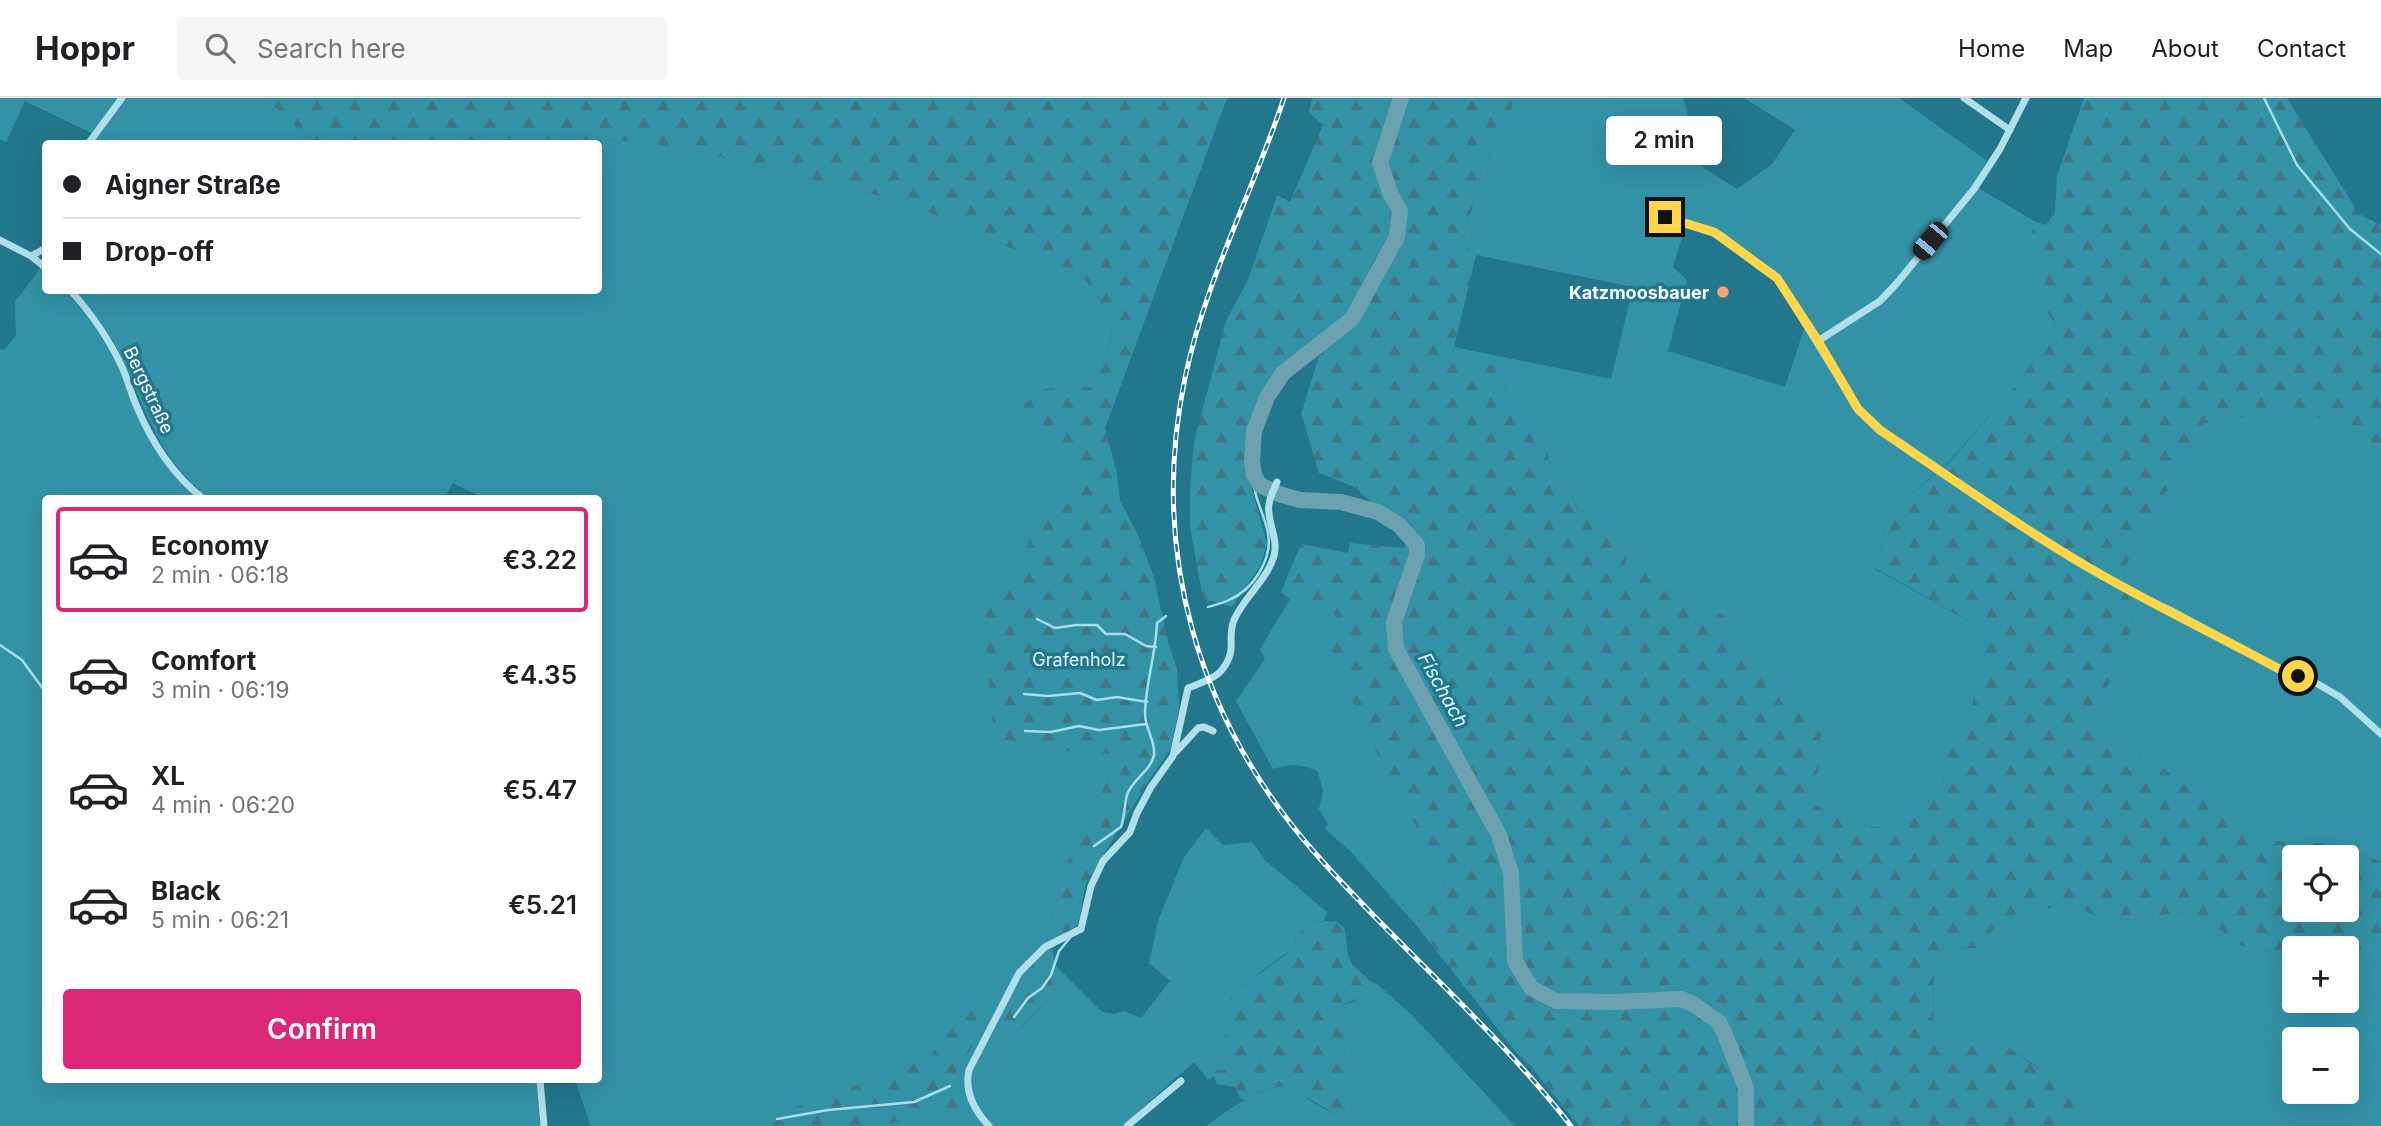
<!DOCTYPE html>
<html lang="en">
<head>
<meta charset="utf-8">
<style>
  :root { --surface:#fff; --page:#f6f6f6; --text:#202124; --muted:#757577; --line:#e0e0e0; --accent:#db2777 }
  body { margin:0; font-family:Inter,sans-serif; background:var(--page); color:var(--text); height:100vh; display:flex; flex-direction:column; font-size:26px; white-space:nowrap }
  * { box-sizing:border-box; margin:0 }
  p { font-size:23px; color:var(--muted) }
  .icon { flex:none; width:38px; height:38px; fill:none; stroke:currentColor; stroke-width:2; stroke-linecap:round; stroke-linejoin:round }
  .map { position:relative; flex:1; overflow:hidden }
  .drawer { position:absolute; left:42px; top:397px; width:560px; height:588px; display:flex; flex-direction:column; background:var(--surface); border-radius:7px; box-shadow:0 7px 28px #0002 }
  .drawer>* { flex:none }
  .guide { position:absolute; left:42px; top:42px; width:560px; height:154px; border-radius:7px; box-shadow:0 7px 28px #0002; display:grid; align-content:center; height:154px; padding:0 21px; background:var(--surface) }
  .controls { position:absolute; left:2282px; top:747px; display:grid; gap:14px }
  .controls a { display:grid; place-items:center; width:77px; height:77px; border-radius:7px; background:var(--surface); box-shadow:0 7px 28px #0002; font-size:35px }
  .end { position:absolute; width:32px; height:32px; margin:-16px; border:9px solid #ffd54a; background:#111; box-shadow:0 0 0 4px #111 }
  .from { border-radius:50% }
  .bubble { position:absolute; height:49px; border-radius:7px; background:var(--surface); box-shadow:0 7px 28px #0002; font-size:23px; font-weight:600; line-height:49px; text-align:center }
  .car { position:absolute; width:21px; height:42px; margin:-21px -10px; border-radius:9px; box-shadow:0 0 5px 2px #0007; background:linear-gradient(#222 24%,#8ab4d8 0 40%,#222 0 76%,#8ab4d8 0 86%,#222 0) }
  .guide b { display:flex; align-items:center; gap:24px; height:66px; font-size:26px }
  .guide b+b { border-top:2px solid var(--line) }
  .guide i { width:18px; height:18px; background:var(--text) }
  ul { padding:12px 0 0; list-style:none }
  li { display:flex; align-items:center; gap:21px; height:105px; margin:0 14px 10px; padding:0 7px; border:4px solid transparent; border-radius:7px }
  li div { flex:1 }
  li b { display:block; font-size:26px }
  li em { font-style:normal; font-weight:600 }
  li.selected { border-color:var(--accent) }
  li>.icon { width:63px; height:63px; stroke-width:1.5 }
  .button { display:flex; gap:14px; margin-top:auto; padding:14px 21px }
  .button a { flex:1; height:80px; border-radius:7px; background:var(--accent); color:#fff; font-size:28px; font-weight:600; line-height:80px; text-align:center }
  header { display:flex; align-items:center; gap:42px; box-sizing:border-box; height:98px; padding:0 35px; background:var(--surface); border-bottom:2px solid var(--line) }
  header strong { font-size:33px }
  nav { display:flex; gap:38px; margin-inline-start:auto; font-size:24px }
  .search { width:490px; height:63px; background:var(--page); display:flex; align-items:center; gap:18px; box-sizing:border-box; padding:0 24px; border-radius:7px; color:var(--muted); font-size:26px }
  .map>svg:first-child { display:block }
  .grass { fill:#3492a7; fill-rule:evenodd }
  .forest { fill:url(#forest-firs); fill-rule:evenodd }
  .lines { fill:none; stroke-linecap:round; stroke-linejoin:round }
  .stream { stroke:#a5dfec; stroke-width:2.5 }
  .river { stroke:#6ca2af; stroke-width:16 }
  .street { stroke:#b1e0eb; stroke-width:7 }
  .rail-casing { stroke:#fff; stroke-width:5 }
  .rail { stroke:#23778c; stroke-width:2.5; stroke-dasharray:8; stroke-linecap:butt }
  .route { stroke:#ffd54a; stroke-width:9 }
  .poi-dot { fill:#f6a274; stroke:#23778c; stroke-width:2.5 }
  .labels { text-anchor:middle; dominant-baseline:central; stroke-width:7; stroke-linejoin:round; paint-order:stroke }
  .poi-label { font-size:18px; font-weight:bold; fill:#fff; stroke:#23778c; text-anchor:end }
  .street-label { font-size:18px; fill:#fff; stroke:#23778c }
  .park-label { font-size:18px; fill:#def5f9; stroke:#23778c }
  .water-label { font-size:19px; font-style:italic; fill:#def4f8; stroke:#23778c }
</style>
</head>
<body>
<header>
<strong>Hoppr</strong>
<div class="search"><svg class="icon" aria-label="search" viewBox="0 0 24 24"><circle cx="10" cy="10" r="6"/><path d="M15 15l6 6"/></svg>Search here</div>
<nav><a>Home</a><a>Map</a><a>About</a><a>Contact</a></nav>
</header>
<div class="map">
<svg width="2381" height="1028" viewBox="0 0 2381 1028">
  <defs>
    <pattern id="forest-firs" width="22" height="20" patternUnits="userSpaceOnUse" patternTransform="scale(1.75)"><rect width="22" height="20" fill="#3492a7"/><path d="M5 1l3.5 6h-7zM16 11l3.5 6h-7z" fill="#3e7683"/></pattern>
  </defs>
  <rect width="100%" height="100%" fill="#23778c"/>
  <path class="grass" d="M0 0H266L306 38 320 45H96L93 36 25 3 6 44 0 41Z
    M1514 0H1683C1691 19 1689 37 1683 56L1737 91 1772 66 1795 32 1744 0H1899L1987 63 1973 87 2036 124 2029 143 2050 171 2040 204 2056 227 2020 283 1947 366 1881 421 1885 434 1875 471 1990 535 1968 624 1947 644 1942 667 1944 686 1903 734 1850 725 1803 701 1818 674 1820 640 1828 624 1805 610 1785 612 1766 572 1753 565C1745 539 1735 548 1723 534 1717 526 1714 516 1709 508L1668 493 1636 475 1624 483 1619 478 1598 418 1578 411 1570 396 1550 369 1546 345 1505 292 1502 271 1453 255 1454 249 1611 281 1633 189 1476 157 1466 150 1464 135 1478 92 1481 72 1507 27ZM1685 130 1715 139 1776 182 1805 228 1785 289 1668 253 1687 182 1673 169Z
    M581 42 629 43 693 52 909 105 1013 151 1066 169 1082 178 1097 197 1109 219 1112 235 1096 289 1045 291 1082 362 1080 379 1034 427 1020 473 984 508 1120 657 1067 765 1043 855 994 912 971 905 929 961 768 1019 766 1028H591L575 982H598V401H485L453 385 444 401H210C152 356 146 304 114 245 104 226 90 209 75 193L598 192V46L526 45Z
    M41 169 45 173 46 192 65 193C87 217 106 242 120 273 142 323 153 364 198 401H46L45 576 44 575 30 594 46 616V982H536L540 1028H0V251L4 252 16 238 15 204Z
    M2301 311 2363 341 2381 374V764L2336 746 2263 743 2235 711 2107 640 2095 618 2133 525 2123 473 2204 325Z
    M1290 501 1301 511 1332 513 1346 534 1438 757 1447 772 1444 788 1416 827 1350 753 1325 731 1328 726 1319 711 1323 693 1318 674C1303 665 1289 666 1273 671L1236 603 1265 561 1260 551Z
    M1206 730 1223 747 1252 744 1266 763 1327 814 1324 823 1315 824 1296 840 1292 851 1264 871 1231 900 1227 924V938L1220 961 1229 964 1231 972H1217L1214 978 1208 982 1194 964 1122 1028H876L963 1009 955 975 991 918 1021 931 1059 888 1055 867 1102 914 1115 916 1124 913 1141 920 1170 883 1149 865 1158 823 1184 759Z
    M2063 799 2092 816 2132 822 2172 815 2190 816 2210 824 2242 848 2294 859V903H2347V860L2381 837V1028H2058L2084 999 2003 946H1956L1936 951 1933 940 1934 858 1944 849 1977 850 1997 827 2033 805 2049 811ZM2294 942H2347V994H2294Z
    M1370 883 1378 887 1412 917 1515 1028H1206C1227 1013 1273 977 1299 992 1303 995 1307 1000 1311 1003 1322 1011 1333 1015 1346 1019L1352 1016 1340 915 1342 907 1356 903 1369 891Z"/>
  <path class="forest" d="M266 0H1227L1105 330 1117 376 1120 403 1138 437 1154 480 1169 547 1177 570 1179 610 1171 650 1149 682 1086 785 1078 827 1052 848 1059 888 1020 931 991 919 955 975 964 1009 876 1028H766L767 1019 929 961 971 905 994 912 1043 855 1067 765 1120 657 1000 648 992 622 984 508 1020 473 1034 427 1080 379 1081 362 1021 322 1024 306 1045 291 1096 289 1112 235 1109 219 1097 197 1082 178 1066 169 1013 151 909 105 693 52 629 43 581 42 526 46 320 45 306 38Z
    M1312 0H1514L1507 27 1481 72 1478 92 1464 135 1466 150 1476 157 1453 254 1502 271 1506 292 1546 345 1550 369 1570 396 1577 411C1584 414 1593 415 1599 419 1619 430 1637 457 1619 478L1624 482 1636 475 1652 469 1664 476 1668 493 1709 508 1729 521 1724 536C1740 543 1748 548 1753 565L1766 572 1785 612 1805 610 1827 611 1828 624 1820 640 1818 674 1803 701 1850 725 1903 734 1944 686 1942 667 1947 643 1968 624 1990 535 1875 470 1885 434 1881 421 1948 366 2020 283 2056 227 2040 204 2050 171 2028 143 2036 124 2046 127 2055 114 2057 78 2084 0H2287L2359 116 2381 127V374L2363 341 2301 311 2204 325 2123 473 2133 525 2095 618 2107 640 2235 711 2263 743 2336 746 2381 764V837L2349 860H2347V850H2294V859L2242 848 2210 824 2190 816 2172 815 2132 822 2092 816 2063 799 2049 811 2033 805 1997 827 1977 850 1944 849 1934 859 1933 940 1936 951 1956 946H2004L2032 966 2064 983 2084 999 2058 1028H1579L1537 976 1516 954 1416 827 1444 788 1447 772 1417 730 1364 631 1330 548 1346 534 1332 513 1317 519 1301 511 1281 494 1301 446 1348 455 1350 445 1405 450 1406 431 1352 388 1319 375 1301 315 1328 230 1265 299 1249 332 1248 377 1267 446 1260 468 1232 509 1203 501 1190 429V390L1194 344 1226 223 1248 182 1277 97 1290 104 1323 27 1309 14ZM2294 760H2347V812H2294Z
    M44 574 46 576 45 616 30 594Z
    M1324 823 1337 824 1345 831 1348 857 1352 866 1370 883C1370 901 1355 901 1342 907L1340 915 1352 1016 1346 1019C1301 1006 1296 970 1246 1002L1241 1001 1235 989 1217 986 1214 978 1217 972H1231L1229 964 1220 961C1228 941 1223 918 1231 902 1238 886 1277 866 1289 853 1296 846 1296 836 1304 830 1309 825 1317 824 1324 823Z"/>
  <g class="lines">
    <path class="stream" d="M2264 0 2297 67 2350 131 2381 156
      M1208 509C1215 507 1223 505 1229 502 1253 492 1273 461 1268 435 1264 414 1252 398 1254 377
      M1037 521 1055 530 1076 527H1097L1106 536H1125L1146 548 1156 549
      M0 547 22 562 46 595
      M1024 596 1048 598 1080 595 1097 602 1117 599 1147 604
      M1025 633 1051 634 1079 628 1099 632 1146 626
      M1094 748 1121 729C1125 718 1124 707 1127 697 1132 681 1151 673 1154 657 1156 644 1145 630 1145 616 1145 588 1156 556 1157 525L1166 518
      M1014 919 1028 900 1042 890 1051 877 1059 853 1070 840
      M777 1021 828 1012 914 1004 950 988"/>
    <path class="river" d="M1401 0 1380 65 1391 97 1400 112 1397 139 1352 221 1283 275 1267 299 1254 333 1252 363 1254 377 1260 387 1279 396 1300 402 1341 404 1378 414 1399 427 1417 447V457L1394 524 1396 551 1499 737 1511 775 1515 863 1531 890 1556 903 1615 904 1681 901 1693 906 1719 924 1724 934 1746 990V1028"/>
    <path class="street" d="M1964 0 2010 32
      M88 46 122 0
      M1665 119 1722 138 1777 180 1858 311 1880 332 2050 446 2135 496 2172 513 2279 571 2316 585 2340 599 2381 636
      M0 142 31 158 46 170
      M31 158 46 150
      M70 192C91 215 109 241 122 269 128 282 131 296 137 309 151 343 174 379 204 401
      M1818 243 1880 203 1897 185 1974 91 2000 51 2026 0
      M1176 654 1198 630 1204 629 1213 633
      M540 982 544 1028
      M989 1028C974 1012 964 994 969 972L1019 875 1045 849 1081 831 1091 788 1103 763 1130 734 1137 715 1151 689 1173 658 1188 590C1198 586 1214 581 1221 573 1239 551 1226 542 1234 522 1244 499 1267 482 1274 458 1278 443 1270 429 1269 415 1267 404 1273 394 1277 384
      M1127 1028 1181 983"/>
    <g class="rail-casing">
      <path id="rail" d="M1284 0C1253 94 1205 183 1185 280 1149 454 1198 622 1315 755 1397 848 1494 929 1571 1028"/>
    </g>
    <use href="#rail" class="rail"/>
  </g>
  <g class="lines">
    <path class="route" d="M1665 119 1714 134 1777 180 1818 243 1858 311 1880 332C1948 378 2015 426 2086 468 2149 505 2215 536 2279 571L2298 578"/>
  </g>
  <circle class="poi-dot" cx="1723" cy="194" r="7"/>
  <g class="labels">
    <g class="poi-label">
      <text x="1709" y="194">Katzmoosbauer</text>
    </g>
    <g class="street-label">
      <text transform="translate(149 292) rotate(65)">Bergstraße</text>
    </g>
    <g class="park-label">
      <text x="1079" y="561">Grafenholz</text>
    </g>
    <g class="water-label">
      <text transform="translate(1443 592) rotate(61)">Fischach</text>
    </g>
  </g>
</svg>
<div class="controls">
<a><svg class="icon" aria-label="locate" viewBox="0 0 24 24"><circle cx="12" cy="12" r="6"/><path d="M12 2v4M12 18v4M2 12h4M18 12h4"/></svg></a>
<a>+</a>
<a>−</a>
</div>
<i class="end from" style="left:2298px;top:578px"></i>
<i class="end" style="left:1665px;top:119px"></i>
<div class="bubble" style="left:1606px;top:18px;width:116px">2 min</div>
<i class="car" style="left:1930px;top:143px;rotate:220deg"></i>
<div class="guide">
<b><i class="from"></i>Aigner Straße</b>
<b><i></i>Drop-off</b>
</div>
<section class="drawer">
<ul>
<li class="selected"><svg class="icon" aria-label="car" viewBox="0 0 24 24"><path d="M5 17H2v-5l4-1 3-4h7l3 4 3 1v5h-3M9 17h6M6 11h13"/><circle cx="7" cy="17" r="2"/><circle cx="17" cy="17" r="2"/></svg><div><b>Economy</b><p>2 min · 06:18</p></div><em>€3.22</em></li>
<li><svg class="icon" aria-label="car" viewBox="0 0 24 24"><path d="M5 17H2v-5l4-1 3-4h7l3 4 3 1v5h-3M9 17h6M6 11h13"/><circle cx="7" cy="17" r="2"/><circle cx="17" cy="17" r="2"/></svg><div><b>Comfort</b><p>3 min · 06:19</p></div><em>€4.35</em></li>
<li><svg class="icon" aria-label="car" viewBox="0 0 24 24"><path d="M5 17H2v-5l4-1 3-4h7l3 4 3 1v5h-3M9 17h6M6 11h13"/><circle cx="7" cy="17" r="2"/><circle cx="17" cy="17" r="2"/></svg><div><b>XL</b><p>4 min · 06:20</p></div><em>€5.47</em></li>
<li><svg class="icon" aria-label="car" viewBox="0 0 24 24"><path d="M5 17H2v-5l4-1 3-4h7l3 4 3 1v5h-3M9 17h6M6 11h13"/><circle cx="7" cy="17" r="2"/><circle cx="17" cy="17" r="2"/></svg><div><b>Black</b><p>5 min · 06:21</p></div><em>€5.21</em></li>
</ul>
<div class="button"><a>Confirm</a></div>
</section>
</div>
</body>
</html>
